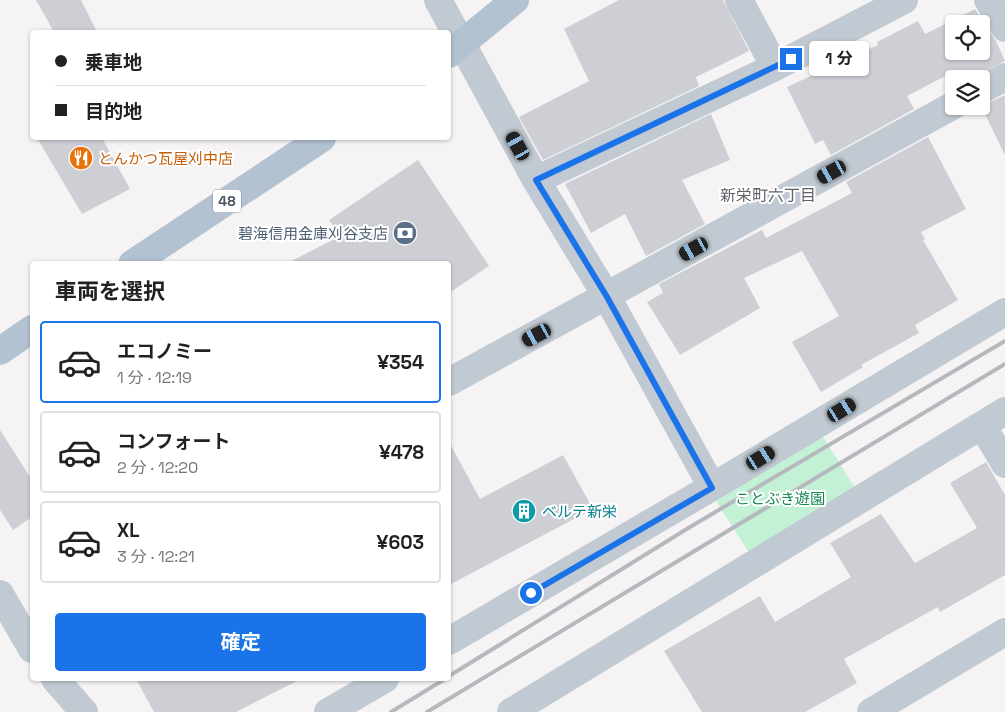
<!DOCTYPE html>
<html lang="ja">
<head>
<meta charset="utf-8">
<style>
  :root { --surface:#fff; --page:#f2f2f2; --text:#222; --muted:#767676; --line:#e0e0e0; --accent:#1a73e8 }
  body { margin:0; font-family:"Space Grotesk","Noto Sans JP",sans-serif; background:var(--page); color:var(--text); height:100vh; display:flex; flex-direction:column; font-size:19px; white-space:nowrap }
  * { box-sizing:border-box; margin:0 }
  p { font-size:16px; color:var(--muted) }
  .icon { flex:none; width:28px; height:28px; fill:none; stroke:currentColor; stroke-width:2; stroke-linecap:round; stroke-linejoin:round }
  .map { position:relative; flex:1; overflow:hidden }
  .details { position:absolute; left:30px; top:261px; width:421px; height:420px; display:flex; flex-direction:column; background:var(--surface); border-radius:5px; box-shadow:0 1px 4px #0004 }
  .details>* { flex:none }
  .hud { position:absolute; left:30px; top:30px; width:421px; height:110px; border-radius:5px; box-shadow:0 1px 4px #0004; display:grid; align-content:center; height:110px; padding:0 25px; background:var(--surface) }
  .controls { position:absolute; left:945px; top:15px; display:grid; gap:10px }
  .controls a { display:grid; place-items:center; width:45px; height:45px; border-radius:5px; background:var(--surface); box-shadow:0 1px 4px #0004; font-size:25px }
  .end { position:absolute; width:22px; height:22px; margin:-11px; border:6px solid #1a73e8; background:#fff; box-shadow:0 0 0 2px #fff }
  .from { border-radius:50% }
  .bubble { position:absolute; height:35px; border-radius:5px; background:var(--surface); box-shadow:0 1px 4px #0004; font-size:16px; font-weight:700; line-height:35px; text-align:center }
  .car { position:absolute; width:15px; height:30px; margin:-15px -8px; border-radius:6px; box-shadow:0 0 4px 1px #0007; background:linear-gradient(#222 24%,#8ab4d8 0 40%,#222 0 76%,#8ab4d8 0 86%,#222 0) }
  .hud b { display:flex; align-items:center; gap:18px; height:48px; font-size:19px }
  .hud b+b { border-top:1px solid var(--line) }
  .hud i { width:12px; height:12px; background:var(--text) }
  ul { padding:0; list-style:none }
  li { display:flex; align-items:center; gap:15px; height:82px; margin:0 10px 8px; padding:0 15px; border:2px solid var(--line); border-radius:5px }
  li div { flex:1 }
  li b { display:block; font-size:19px }
  li em { font-style:normal; font-weight:700 }
  li.on { border-color:var(--accent) }
  li>.icon { width:45px; height:45px; stroke-width:1.5 }
  h2 { padding:0 25px; font-size:22px; line-height:60px }
  .cta { display:flex; gap:10px; margin-top:auto; padding:10px 25px }
  .cta a { flex:1; height:58px; border-radius:5px; background:var(--accent); color:#fff; font-size:20px; font-weight:700; line-height:58px; text-align:center }
  .map>svg:first-child { display:block }
  .green { fill:#c3f1d5 }
  .building { fill:#cdcfd5; fill-rule:evenodd }
  .lines { fill:none; stroke-linecap:round; stroke-linejoin:round }
  .minor { stroke:#c1cad2; stroke-width:28 }
  .major { stroke:#b3c2d1; stroke-width:28 }
  .rail { stroke:#b5b8bd; stroke-width:4 }
  .route { stroke:#1a73e8; stroke-width:6 }
  .labels { text-anchor:middle; dominant-baseline:central; stroke-width:4; stroke-linejoin:round; paint-order:stroke }
  .shield { fill:#fff; stroke:#808990; stroke-width:1 }
  .shield-label { font-size:14px; font-weight:bold; fill:#4a5661 }
  .food-label { font-size:15px; fill:#c56008; stroke:#fff; text-anchor:start }
  .service-label { font-size:15px; fill:#4e5e75; stroke:#fff; text-anchor:end }
  .park-label { font-size:15px; fill:#17864f; stroke:#fff }
  .culture-label { font-size:15px; fill:#0d838f; stroke:#fff; text-anchor:start }
  .neighbourhood-label { font-size:16px; fill:#5f6368; stroke:#fff }
</style>
</head>
<body>
<div class="map">
<svg width="1005" height="712" viewBox="0 0 1005 712">
  <rect width="100%" height="100%" fill="#f5f3f3"/>
  <path class="green" d="M822 435 855 488 750 554 716 501Z"/>
  <path class="building" d="M36 0H81L97 32H54Z
    M619 0H723L749 51 696 77 699 86 543 160 519 117 589 81 564 29Z
    M975 9 996 41 1005 61 971 79H967L964 72 957 76 955 71 907 96 914 109 831 155 823 140 815 144 787 87 878 45 877 42 918 21 925 34ZM954 24H981V51H954Z
    M1005 95V155L981 106Z
    M711 114 730 160 682 180 705 224 646 256 625 214 591 233 565 184Z
    M928 137 966 209 921 232 925 239 923 240 958 300 915 325 919 333 861 365 863 367 821 392 792 342 839 316 802 251 744 278 760 308 680 355 647 302 663 293 659 284 762 230 766 238 852 193 846 182Z
    M37 138H102L130 189 82 214Z
    M418 160 489 266 449 293V264H286L340 236 329 220Z
    M0 430 32 480V517L13 530 0 510Z
    M449 442 480 499 563 455 593 509 449 585Z
    M986 462 1005 495V575L940 612 938 607 844 659 857 683 805 712H702L664 651 760 596 775 622 851 577 830 543 881 514 915 563 977 528 950 483Z
    M136 679H301L236 712H154Z"/>
  <g class="lines">
    <path class="minor" d="M438 0 536 180 607 297 712 487
      M739 0 775 67
      M988 0 1005 28
      M981 90 1005 77
      M536 180 775 67 904 0
      M449 382 954 105
      M982 425 1005 464
      M0 594 32 649
      M449 641 712 487 1005 312
      M55 679 84 712
      M328 712 385 679
      M511 712 1005 411
      M871 712 1005 632"/>
    <path class="major" d="M449 54 515 0
      M132 264 322 138
      M0 351 32 329"/>
    <path class="rail" d="M449 676 690 527 1005 341
      M391 712 445 679
      M427 712 1005 364"/>
  </g>
  <g class="lines">
    <path class="route" d="M531 593 712 488 607 297 536 180 791 59"/>
  </g>
  <defs>
    <g id="restaurant-disc" transform="scale(1.25)"><circle r="9.5" fill="#e8710a" stroke="#fff"/><path d="M-5-6h1v4h1v-4h1v4h1v-4h1v5L-1.5 .5V6h-2V.5L-5-1ZM5-6V6H3V1.5H1.5Q1.5-4 5-6Z" fill="#fff"/></g>
    <g id="bank-disc" transform="scale(1.25)"><circle r="9.5" fill="#5c6f8a" stroke="#fff"/><path d="M-6-4H6V4H-6ZM0-2.3a2.3 2.3 0 1 0 0 4.6a2.3 2.3 0 1 0 0-4.6Z" fill="#fff"/></g>
    <g id="building-disc" transform="scale(1.25)"><circle r="9.5" fill="#0f9aa8" stroke="#fff"/><path d="M-4-6H4V6H1V3H-1V6H-4ZM-2.5-4.3h1.7v1.8h-1.7ZM.8-4.3h1.7v1.8H.8ZM-2.5-1h1.7V.8h-1.7ZM.8-1h1.7V.8H.8Z" fill="#fff"/></g>
  </defs>
  <g fill-rule="evenodd">
    <use href="#restaurant-disc" x="81" y="158"/>
    <use href="#bank-disc" x="405" y="233"/>
    <use href="#building-disc" x="524" y="511"/>
  </g>
  <g class="labels">
    <rect class="shield" x="213" y="189.5" width="28" height="23" rx="4"/>
    <g class="shield-label">
      <text x="227" y="201">48</text>
    </g>
    <g class="food-label">
      <text x="98" y="158">とんかつ瓦屋刈中店</text>
    </g>
    <g class="service-label">
      <text x="388" y="233">碧海信用金庫刈谷支店</text>
    </g>
    <g class="park-label">
      <text x="780" y="498">ことぶき遊園</text>
    </g>
    <g class="culture-label">
      <text x="542" y="511">ベルテ新栄</text>
    </g>
    <g class="neighbourhood-label">
      <text x="768" y="195">新栄町六丁目</text>
    </g>
  </g>
</svg>
<div class="controls">
<a><svg class="icon" aria-label="locate" viewBox="0 0 24 24"><circle cx="12" cy="12" r="6"/><path d="M12 2v4M12 18v4M2 12h4M18 12h4"/></svg></a>
<a><svg class="icon" aria-label="layers" viewBox="0 0 24 24"><path d="M12 4l9 5-9 5-9-5zM3 14l9 5 9-5"/></svg></a>
</div>
<i class="end from" style="left:531px;top:593px"></i>
<i class="end" style="left:791px;top:59px"></i>
<div class="bubble" style="left:809px;top:41px;width:60px">1 分</div>
<i class="car" style="left:518px;top:146px;rotate:331deg"></i>
<i class="car" style="left:832px;top:172px;rotate:241deg"></i>
<i class="car" style="left:694px;top:249px;rotate:241deg"></i>
<i class="car" style="left:537px;top:335px;rotate:242deg"></i>
<i class="car" style="left:842px;top:410px;rotate:59deg"></i>
<i class="car" style="left:761px;top:458px;rotate:59deg"></i>
<div class="hud">
<b><i class="from"></i>乗車地</b>
<b><i></i>目的地</b>
</div>
<section class="details">
<h2>車両を選択</h2>
<ul>
<li class="on"><svg class="icon" aria-label="car" viewBox="0 0 24 24"><path d="M5 17H2v-5l4-1 3-4h7l3 4 3 1v5h-3M9 17h6M6 11h13"/><circle cx="7" cy="17" r="2"/><circle cx="17" cy="17" r="2"/></svg><div><b>エコノミー</b><p>1 分 · 12:19</p></div><em>¥354</em></li>
<li><svg class="icon" aria-label="car" viewBox="0 0 24 24"><path d="M5 17H2v-5l4-1 3-4h7l3 4 3 1v5h-3M9 17h6M6 11h13"/><circle cx="7" cy="17" r="2"/><circle cx="17" cy="17" r="2"/></svg><div><b>コンフォート</b><p>2 分 · 12:20</p></div><em>¥478</em></li>
<li><svg class="icon" aria-label="car" viewBox="0 0 24 24"><path d="M5 17H2v-5l4-1 3-4h7l3 4 3 1v5h-3M9 17h6M6 11h13"/><circle cx="7" cy="17" r="2"/><circle cx="17" cy="17" r="2"/></svg><div><b>XL</b><p>3 分 · 12:21</p></div><em>¥603</em></li>
</ul>
<div class="cta"><a>確定</a></div>
</section>
</div>
</body>
</html>
